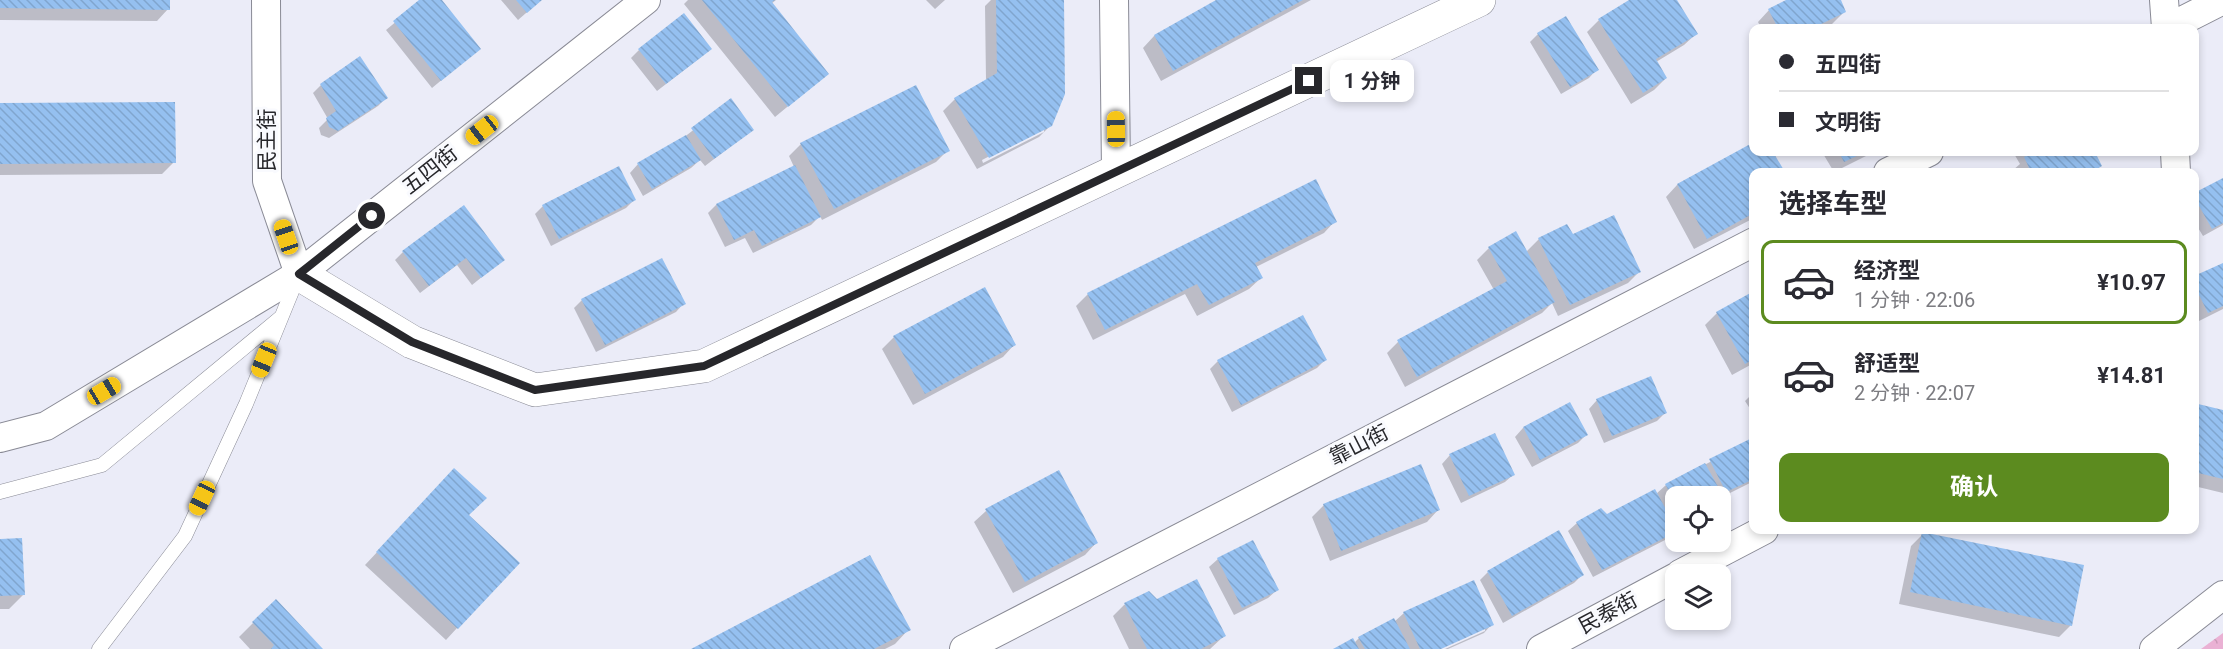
<!DOCTYPE html>
<html lang="zh">
<head>
<meta charset="utf-8">
<style>
  :root { --surface:#fff; --page:#f7f7f7; --text:#2b2b33; --muted:#7c7c81; --line:#e1e1e2; --accent:#5c8b1f }
  body { margin:0; font-family:Roboto,"Noto Sans SC",sans-serif; background:var(--page); color:var(--text); height:100vh; display:flex; flex-direction:column; font-size:22px; white-space:nowrap }
  * { box-sizing:border-box; margin:0 }
  p { font-size:20px; color:var(--muted) }
  .icon { flex:none; width:33px; height:33px; fill:none; stroke:currentColor; stroke-width:2; stroke-linecap:round; stroke-linejoin:round }
  .map { position:relative; flex:1; overflow:hidden }
  .drawer { position:absolute; left:1749px; top:168px; width:450px; height:366px; display:flex; flex-direction:column; background:var(--surface); border-radius:12px; box-shadow:0 3px 9px #0003 }
  .drawer>* { flex:none }
  .hud { position:absolute; left:1749px; top:24px; width:450px; height:132px; border-radius:12px; box-shadow:0 3px 9px #0003; display:grid; align-content:center; height:132px; padding:0 30px; background:var(--surface) }
  .buttons { position:absolute; left:1665px; top:486px; display:grid; gap:12px }
  .buttons a { display:grid; place-items:center; width:66px; height:66px; border-radius:12px; background:var(--surface); box-shadow:0 3px 9px #0003; font-size:30px }
  .end { position:absolute; width:27px; height:27px; margin:-14px; border:8px solid #27272b; background:#fff; box-shadow:0 0 0 3px #fff }
  .from { border-radius:50% }
  .bubble { position:absolute; height:42px; border-radius:12px; background:var(--surface); box-shadow:0 3px 9px #0003; font-size:20px; font-weight:700; line-height:42px; text-align:center }
  .car { position:absolute; width:18px; height:36px; margin:-18px -9px; border-radius:8px; box-shadow:0 0 4px 2px #0007; background:linear-gradient(#f5c518 24%,#345 0 40%,#f5c518 0 76%,#345 0 86%,#f5c518 0) }
  .hud b { display:flex; align-items:center; gap:21px; height:57px; font-size:22px }
  .hud b+b { border-top:2px solid var(--line) }
  .hud i { width:15px; height:15px; background:var(--text) }
  ul { padding:0; list-style:none }
  li { display:flex; align-items:center; gap:18px; height:84px; margin:0 12px 9px; padding:0 18px; border:3px solid transparent; border-radius:12px }
  li div { flex:1 }
  li b { display:block; font-size:22px }
  li em { font-style:normal; font-weight:700 }
  li.current { border-color:var(--accent) }
  li>.icon { width:54px; height:54px; stroke-width:1.5 }
  h2 { padding:0 30px; font-size:27px; line-height:72px }
  .cta { display:flex; gap:12px; margin-top:auto; padding:12px 30px }
  .cta a { flex:1; height:69px; border-radius:12px; background:var(--accent); color:#fff; font-size:24px; font-weight:700; line-height:69px; text-align:center }
  .map>svg:first-child { display:block }
  .forest { fill:url(#forest-crowns) }
  .shadow { fill:#0003; fill-rule:evenodd }
  .building { fill:url(#building-back-hatch) }
  .lines { fill:none; stroke-linecap:round; stroke-linejoin:round }
  .service-casing { stroke:#898a95; stroke-width:15 }
  .minor-casing { stroke:#898a95; stroke-width:30 }
  .tertiary-casing { stroke:#898a95; stroke-width:34 }
  .service { stroke:#fff; stroke-width:14 }
  .minor { stroke:#fff; stroke-width:28 }
  .tertiary { stroke:#fff; stroke-width:33 }
  .route { stroke:#27272b; stroke-width:8 }
  .labels { text-anchor:middle; dominant-baseline:central; stroke-width:6; stroke-linejoin:round; paint-order:stroke }
  .street-label { font-size:21px; fill:#27272b; stroke:#f9fafe }
</style>
</head>
<body>
<div class="map">
<svg width="2223" height="649" viewBox="0 0 2223 649">
  <defs>
    <pattern id="forest-crowns" width="20" height="18" patternUnits="userSpaceOnUse" patternTransform="scale(1.5)"><rect width="20" height="18" fill="#eab1d4"/><path d="M2 6a3 3 0 1 1 6 0M12 15a3 3 0 1 1 6 0" fill="none" stroke="#c998b6"/></pattern>
    <pattern id="building-back-hatch" width="6" height="6" patternUnits="userSpaceOnUse" patternTransform="scale(1.5)"><rect width="6" height="6" fill="#95c0f0"/><path d="M-1 5l2 2M0 0l6 6M5-1l2 2" fill="none" stroke="#80a5ce"/></pattern>
  </defs>
  <rect width="100%" height="100%" fill="#ebecf8"/>
  <path class="forest" d="M2223 633V649H2201Z"/>
  <path class="shadow" d="M0 0H169L168 9 157 21 0 20Z
    M422 0H440L479 49 432 88 386 30Z
    M501 0H541L518 20Z
    M688 0H776L771 4 827 74 775 117 684 4Z
    M926 0H945L935 9Z
    M991 0H1062L1051 125 1039 137 977 169 943 111 955 99 986 81 985 6ZM1044 128V132L983 163 982 160Z
    M1219 0H1311L1161 81 1143 48 1154 36Z
    M1632 0H1676L1696 34 1684 45 1656 62 1666 78 1654 90 1631 104 1587 32 1599 20Z
    M1789 0H1839L1844 12 1832 24 1822 28H1761L1758 22 1769 10Z
    M1538 34 1597 69 1589 78 1561 94 1530 42Z
    M639 50 701 57 657 91 631 58Z
    M321 85 386 98 378 106 329 138 321 135 319 128 328 119 313 93Z
    M915 87 948 150 936 162 822 220 820 216 811 225 753 253 745 238 725 247 708 213 716 205 794 167 789 156 801 144Z
    M731 101 752 130 705 166 700 160 691 168 643 196 630 173 638 164 683 138Z
    M0 104 174 162 162 174 0 175Z
    M1754 144V152H1772L1783 172H1754V218L1694 249 1666 197 1677 185Z
    M1822 152H1874L1834 172Z
    M2013 152H2093L2101 166 2094 172H2014L2013 170 2020 164Z
    M2223 180V225L2203 236 2194 221V195Z
    M634 200 626 208 551 246 535 214 543 206Z
    M1335 221 1324 233 1256 267 1261 278 1249 289 1197 316 1185 294 1093 340 1076 306 1088 294Z
    M1573 236 1640 271 1628 283 1558 316 1552 303 1542 313 1405 387 1387 353 1398 342 1494 290 1477 260 1489 248 1526 252 1539 239Z
    M403 252 503 260 472 285 457 265 420 293 395 260Z
    M2223 264V309L2199 321 2194 310V278Z
    M1754 293V363L1732 375 1705 325 1717 313Z
    M582 300 684 303 676 312 596 352 574 308Z
    M894 337 1014 345 1003 357 913 405 882 349Z
    M1325 360 1317 368 1232 412 1210 369 1218 361Z
    M1754 392V415L1745 401Z
    M1597 400 1665 413 1657 421 1604 443 1589 409Z
    M1569 404 1586 435 1578 443 1532 467 1515 437 1523 428Z
    M2194 405 2223 412V493L2194 486Z
    M1754 439V481L1720 498V496H1676V524L1673 526 1675 530 1667 539 1593 577 1568 531 1577 523 1606 516 1656 494 1666 485Z
    M1450 455 1514 474 1505 482 1461 503 1442 464Z
    M443 482 467 516 457 628 446 640 365 565Z
    M1324 505 1438 510 1427 522 1330 561 1312 517Z
    M986 511 1096 543 1085 555 1013 593 974 522Z
    M1923 534 2071 625 2059 637 1899 604 1911 546Z
    M0 541 23 595 9 609H0Z
    M1218 559 1277 590 1268 598 1234 615 1209 567Z
    M1488 572 1582 575 1574 583 1503 623 1480 580Z
    M1148 593 1157 601 1224 636 1210 649H1129L1113 616 1124 605Z
    M1404 613 1492 624 1484 633 1448 649H1445L1485 631V627L1438 649H1336L1354 643 1359 638 1394 622Z
    M253 623 321 649H250L239 637Z
    M909 629 895 644 885 649H694Z"/>
  <path class="building" d="M0 0H170V10L0 8Z
    M419 0H442L481 49 441 81 393 21Z
    M516 0H542L527 13Z
    M702 0H775L772 2 829 74 788 107Z
    M996 0H1064L1065 94 1052 126 989 158 954 98 997 73Z
    M1216 0H1303L1173 71 1154 35Z
    M1629 0H1677L1698 34 1656 59 1667 78 1643 93 1598 19Z
    M1786 0H1841L1846 12 1813 28H1778L1768 9Z
    M684 13 712 49 666 84 638 49Z
    M1566 16 1599 70 1570 87 1537 33Z
    M360 56 388 98 338 131 329 127 326 118 336 111 320 84Z
    M916 85 950 151 834 209 800 143Z
    M731 98 754 130 714 159 691 128Z
    M175 102 176 163 0 164V103Z
    M686 135 701 160 652 189 637 163Z
    M1754 142V152H1773L1785 172H1754V213L1707 239 1677 184Z
    M1839 152H1865L1844 162Z
    M2031 152H2095L2102 166 2093 171 2094 172H2031L2024 157 2032 153Z
    M795 165 821 217 762 246 754 230 734 240 716 204Z
    M619 166 636 200 559 239 542 205Z
    M2223 178V223L2212 229 2194 197V193Z
    M1316 179 1337 222 1255 263 1263 278 1209 305 1197 284 1105 330 1087 293Z
    M464 205 505 260 481 278 466 258 429 286 402 251Z
    M1614 215 1641 272 1570 305 1538 238 1567 224 1573 234Z
    M1516 231 1555 302 1417 377 1397 340 1507 281 1488 247Z
    M662 258 686 304 605 345 581 299Z
    M2223 263V306L2208 313 2194 285V276Z
    M985 287 1016 345 925 394 893 336Z
    M1754 291V359L1745 364 1716 312Z
    M1303 315 1327 360 1241 405 1217 360Z
    M1651 376 1667 413 1612 436 1596 399Z
    M1570 402 1588 435 1540 460 1523 427Z
    M2194 403 2223 410V479L2194 472Z
    M1495 433 1515 475 1469 496 1449 454Z
    M1754 437V479L1726 492 1709 459Z
    M1705 463 1723 496H1676V503L1665 484Z
    M1421 464 1440 510 1341 551 1323 504Z
    M454 468 487 498 469 515 520 563 458 629 376 552Z
    M1059 470 1098 543 1025 582 985 509Z
    M1655 489 1676 528V532L1602 570 1576 522 1601 508 1607 514Z
    M1559 530 1584 575 1512 616 1487 571Z
    M1922 532 2084 565 2072 626 1910 592Z
    M22 538 25 595 0 596V539Z
    M1253 540 1279 590 1242 608 1217 558Z
    M870 555 911 630 874 649H691Z
    M1197 579 1226 636 1201 649H1147L1124 603 1149 591 1157 599Z
    M1474 580 1494 625 1441 649H1420L1403 612Z
    M276 599 323 649H271L274 645 252 622Z
    M1394 618 1410 649H1365L1358 637Z
    M1353 638 1359 649H1333Z"/>
  <g class="lines">
    <g class="service-casing">
      <path id="service" d="M0 492 102 465 280 318
        M99 649 185 536 246 404 297 279"/>
    </g>
    <g class="minor-casing">
      <path id="minor" d="M266 0 267 181 299 274
        M1114 0 1116 171
        M2164 0 2166 28
        M2168 28 2223 0
        M2175 152 2176 172
        M1888 172 1929 152
        M0 438 46 426 299 274 646 0
        M1680 574 1764 530
        M964 649 1754 242
        M1541 649 1676 577
        M2154 649 2223 595"/>
    </g>
    <g class="tertiary-casing">
      <path id="tertiary" d="M299 274 412 342 535 390 704 366 1479 0"/>
    </g>
    <use href="#service" class="service"/>
    <use href="#minor" class="minor"/>
    <use href="#tertiary" class="tertiary"/>
  </g>
  <g class="lines">
    <path class="route" d="M372 216 299 274 412 342 535 390 704 366 1309 81"/>
  </g>
  <g class="labels">
    <g class="street-label">
      <text transform="translate(267 140) rotate(-90)">民主街</text>
      <text transform="translate(430 170) rotate(-38)">五四街</text>
      <text transform="translate(1359 445) rotate(-27)">靠山街</text>
      <text transform="translate(1608 613) rotate(-28)">民泰街</text>
    </g>
  </g>
</svg>
<div class="buttons">
<a><svg class="icon" aria-label="locate" viewBox="0 0 24 24"><circle cx="12" cy="12" r="6"/><path d="M12 2v4M12 18v4M2 12h4M18 12h4"/></svg></a>
<a><svg class="icon" aria-label="layers" viewBox="0 0 24 24"><path d="M12 4l9 5-9 5-9-5zM3 14l9 5 9-5"/></svg></a>
</div>
<i class="end from" style="left:372px;top:216px"></i>
<i class="end" style="left:1309px;top:81px"></i>
<div class="bubble" style="left:1330px;top:60px;width:84px">1 分钟</div>
<i class="car" style="left:1116px;top:129px;rotate:359deg"></i>
<i class="car" style="left:482px;top:130px;rotate:232deg"></i>
<i class="car" style="left:286px;top:237px;rotate:341deg"></i>
<i class="car" style="left:264px;top:360px;rotate:202deg"></i>
<i class="car" style="left:104px;top:391px;rotate:59deg"></i>
<i class="car" style="left:202px;top:498px;rotate:205deg"></i>
<div class="hud">
<b><i class="from"></i>五四街</b>
<b><i></i>文明街</b>
</div>
<section class="drawer">
<h2>选择车型</h2>
<ul>
<li class="current"><svg class="icon" aria-label="car" viewBox="0 0 24 24"><path d="M5 17H2v-5l4-1 3-4h7l3 4 3 1v5h-3M9 17h6M6 11h13"/><circle cx="7" cy="17" r="2"/><circle cx="17" cy="17" r="2"/></svg><div><b>经济型</b><p>1 分钟 · 22:06</p></div><em>¥10.97</em></li>
<li><svg class="icon" aria-label="car" viewBox="0 0 24 24"><path d="M5 17H2v-5l4-1 3-4h7l3 4 3 1v5h-3M9 17h6M6 11h13"/><circle cx="7" cy="17" r="2"/><circle cx="17" cy="17" r="2"/></svg><div><b>舒适型</b><p>2 分钟 · 22:07</p></div><em>¥14.81</em></li>
</ul>
<div class="cta"><a>确认</a></div>
</section>
</div>
</body>
</html>
